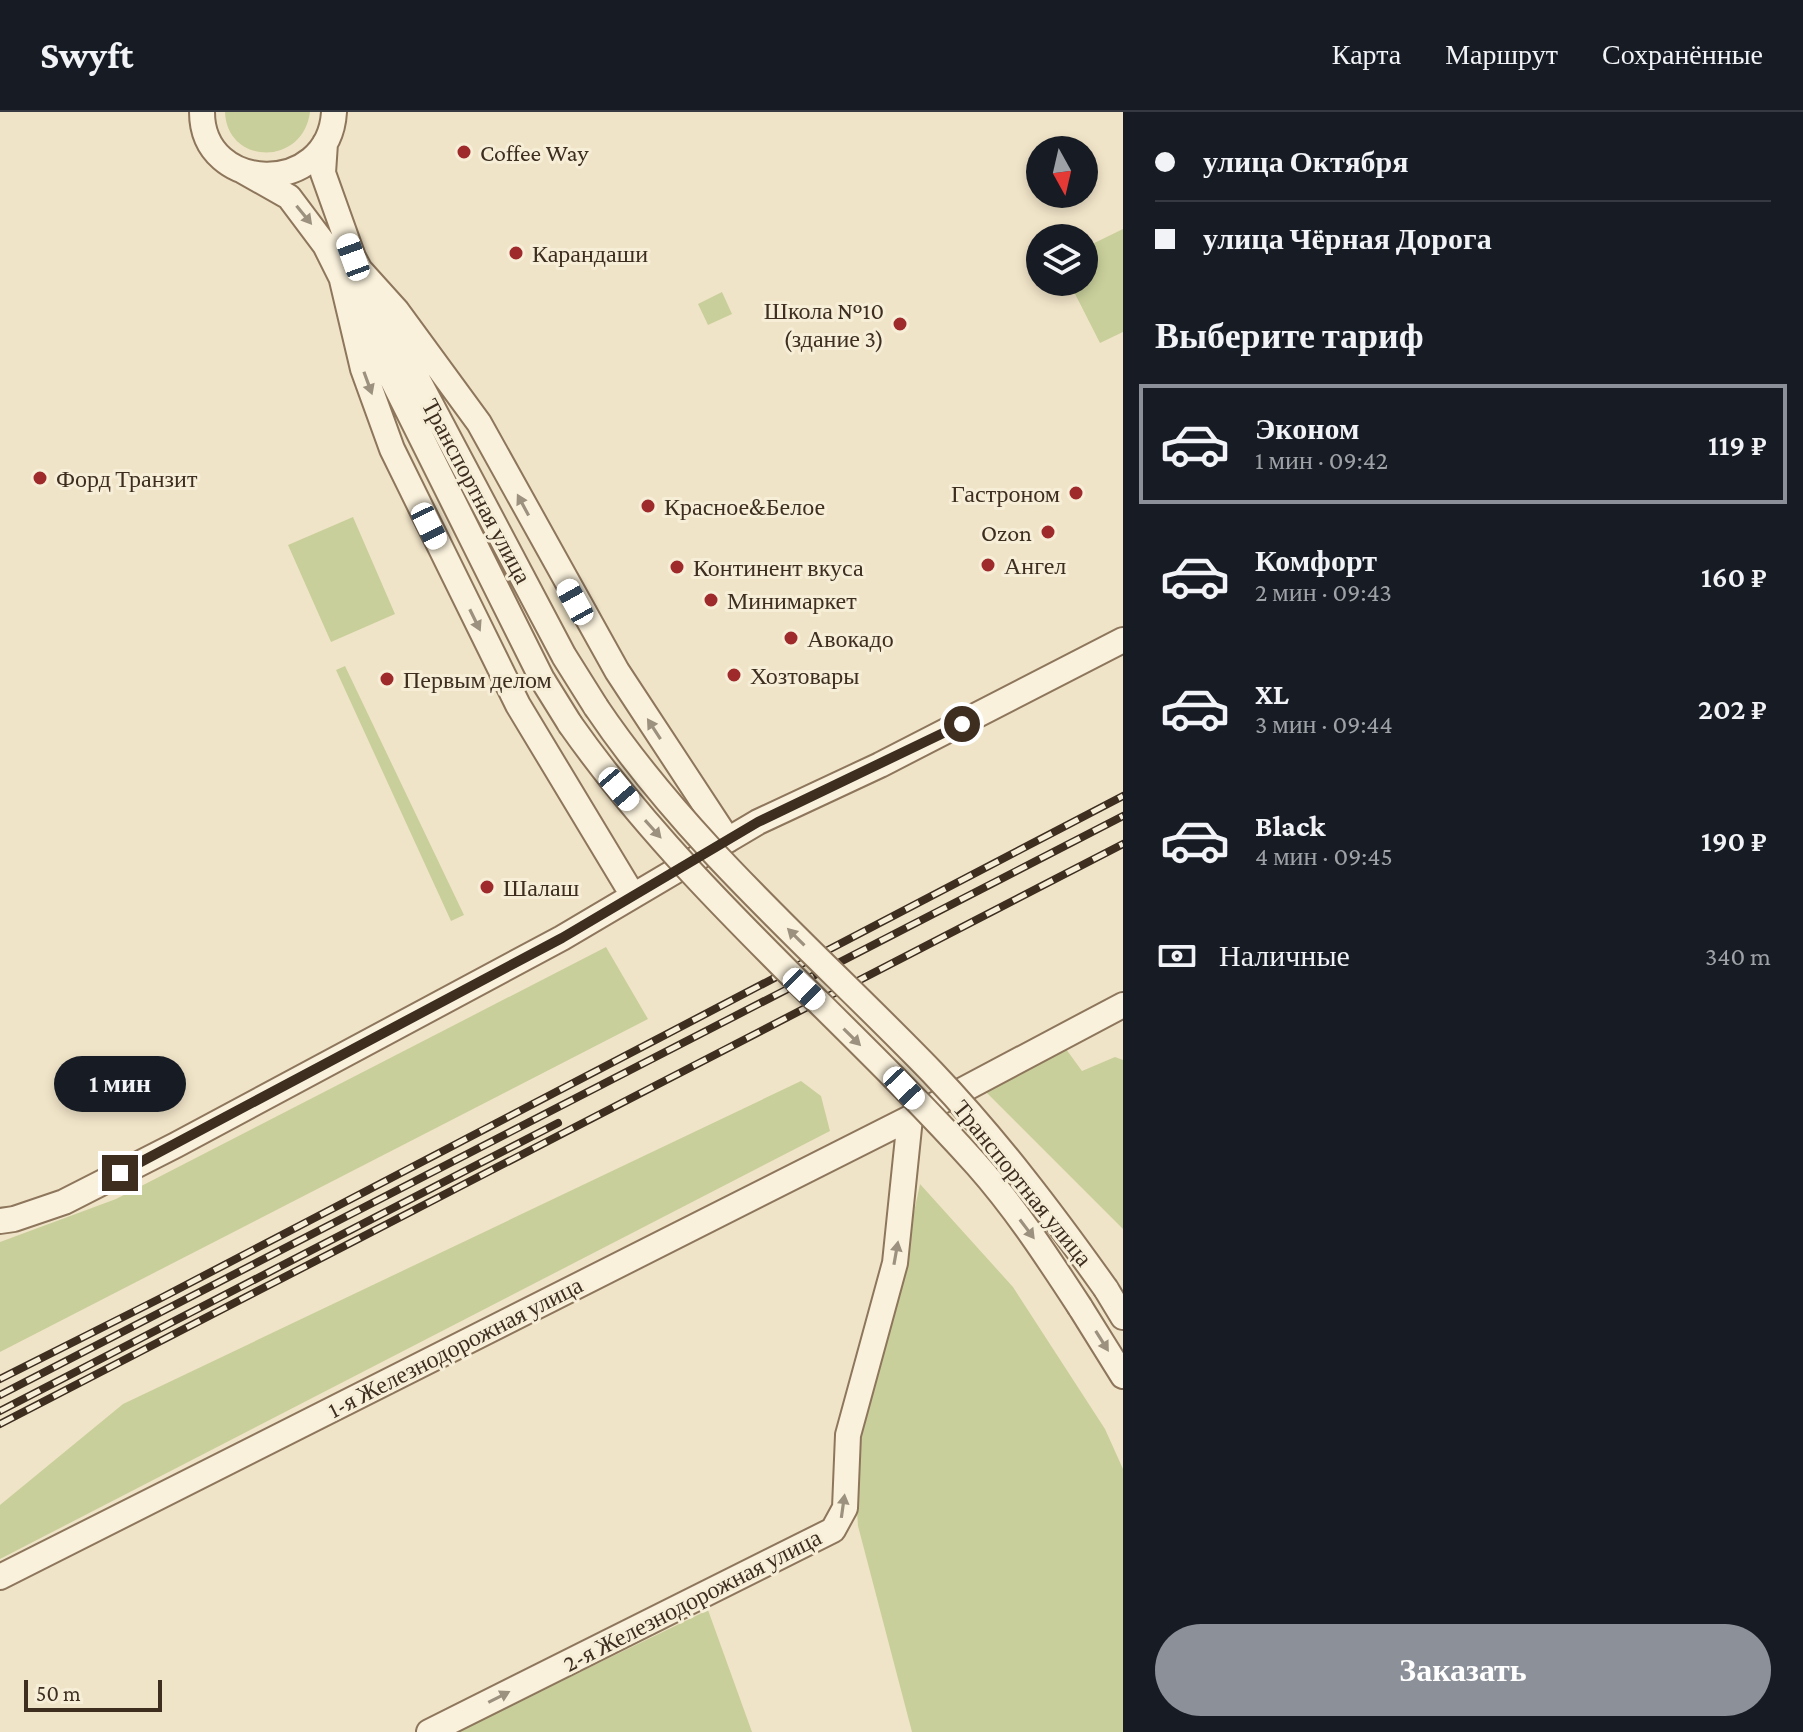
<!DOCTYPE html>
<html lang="ru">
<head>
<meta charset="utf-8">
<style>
  :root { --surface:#171b24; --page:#242831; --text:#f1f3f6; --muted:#9ea1a6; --line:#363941; --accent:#8c9099 }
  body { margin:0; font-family:"Crimson Pro",serif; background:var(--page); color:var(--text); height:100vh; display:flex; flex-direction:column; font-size:30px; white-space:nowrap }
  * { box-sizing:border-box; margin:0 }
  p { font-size:26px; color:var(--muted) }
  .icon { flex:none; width:44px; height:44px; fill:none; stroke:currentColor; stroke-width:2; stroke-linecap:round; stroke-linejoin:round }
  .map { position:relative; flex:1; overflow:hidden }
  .side { display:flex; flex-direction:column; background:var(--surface); width:680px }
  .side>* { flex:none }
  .banner { display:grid; align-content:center; height:176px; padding:0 32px; background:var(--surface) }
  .needle { width:52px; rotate:172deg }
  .controls { position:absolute; left:1026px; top:24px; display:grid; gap:16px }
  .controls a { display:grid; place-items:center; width:72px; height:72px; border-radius:50%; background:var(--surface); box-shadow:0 4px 12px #0003; font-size:40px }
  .scale { position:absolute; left:24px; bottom:20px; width:138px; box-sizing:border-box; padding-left:8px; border:4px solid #3d2e20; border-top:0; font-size:22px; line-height:28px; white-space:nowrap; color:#3d2e20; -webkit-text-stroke:6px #f7eed8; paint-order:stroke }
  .end { position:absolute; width:36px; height:36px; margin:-18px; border:10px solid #3d2e20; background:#fff; box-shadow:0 0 0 4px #fff }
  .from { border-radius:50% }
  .bubble { position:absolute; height:56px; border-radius:28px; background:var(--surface); box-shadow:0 4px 12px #0003; font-size:26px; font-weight:600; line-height:56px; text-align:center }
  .car { position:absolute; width:24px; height:48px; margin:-24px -12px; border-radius:10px; box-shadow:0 0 6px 2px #0007; background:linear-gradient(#fff 24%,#345 0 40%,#fff 0 76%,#345 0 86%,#fff 0) }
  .banner b { display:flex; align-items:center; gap:28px; height:76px; font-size:30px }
  .banner b+b { border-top:2px solid var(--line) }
  .banner i { width:20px; height:20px; background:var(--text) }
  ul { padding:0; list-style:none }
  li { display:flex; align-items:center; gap:24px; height:120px; margin:0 16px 12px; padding:0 16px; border:4px solid transparent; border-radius:0px }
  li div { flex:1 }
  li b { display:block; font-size:30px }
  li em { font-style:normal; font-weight:600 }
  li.current { border-color:var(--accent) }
  li>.icon { width:72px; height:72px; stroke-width:1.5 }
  h2 { padding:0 32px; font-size:36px; line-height:96px }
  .pay { display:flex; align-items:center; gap:20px; height:88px; padding:0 32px; font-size:30px }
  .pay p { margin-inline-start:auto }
  .action { display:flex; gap:16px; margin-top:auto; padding:16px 32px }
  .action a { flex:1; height:92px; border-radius:48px; background:var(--accent); color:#fff; font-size:32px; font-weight:600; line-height:92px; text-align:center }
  header { display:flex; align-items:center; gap:48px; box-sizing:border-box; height:112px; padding:0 40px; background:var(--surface); border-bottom:2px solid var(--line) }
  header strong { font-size:38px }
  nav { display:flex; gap:44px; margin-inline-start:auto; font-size:28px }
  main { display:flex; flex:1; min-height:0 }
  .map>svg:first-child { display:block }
  .green { fill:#c9cf9b }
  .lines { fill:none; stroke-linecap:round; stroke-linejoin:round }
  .minor-casing { stroke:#8d765c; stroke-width:28 }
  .minor { stroke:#faf1dc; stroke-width:24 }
  .rail-casing { stroke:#3d2e20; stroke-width:8 }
  .rail { stroke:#f7eed8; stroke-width:5; stroke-dasharray:15; stroke-linecap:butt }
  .minor-bridge-casing { stroke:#8d765c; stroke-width:28; stroke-linecap:butt }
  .minor-bridge { stroke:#faf1dc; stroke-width:24 }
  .oneway { fill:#9c907e }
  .route { stroke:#3d2e20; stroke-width:10 }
  .poi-dot { fill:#9e2a2b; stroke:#f7eed8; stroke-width:3 }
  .labels { text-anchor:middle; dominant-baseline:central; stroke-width:6; stroke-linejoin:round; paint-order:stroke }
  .poi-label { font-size:24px; fill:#3d2e20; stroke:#f7eed8; text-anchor:start }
  .street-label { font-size:24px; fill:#3d2e20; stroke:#f7eed8 }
</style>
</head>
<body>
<header>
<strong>Swyft</strong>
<nav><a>Карта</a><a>Маршрут</a><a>Сохранённые</a></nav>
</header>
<main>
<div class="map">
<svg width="1123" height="1620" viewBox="0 0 1123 1620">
  <rect width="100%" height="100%" fill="#f0e4c8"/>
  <path class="green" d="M225 0H310C303 55 227 53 225 0Z
    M1123 117V220L1100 231 1069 170H1084V136Z
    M722 180 732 202 708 213 698 192Z
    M353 405 395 502 331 530 288 433Z
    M345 554 464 803 451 809 336 558Z
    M606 835 648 907 0 1240V1130L116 1087Z
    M1066 937 1082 959 1115 945 1123 948V1117L985 979Z
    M801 969 821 984 830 1019 0 1447V1393L123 1292Z
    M920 1072 1013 1175 1105 1317 1123 1357V1620H912L858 1414 853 1343 904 1147Z
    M708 1498 752 1620H456Z"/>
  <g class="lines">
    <g class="minor-casing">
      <path id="minor" d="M202 0C202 82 329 85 334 0
        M325 31 323 61 353 145 564 544 596 595
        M243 59 289 85 325 133 542 567 570 612
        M360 158 397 199 479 311 617 559 728 728
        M342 168 363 257 392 337 518 593 632 782
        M0 1109 14 1107 64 1090 176 1033 562 826 758 710 880 653 1123 528
        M1106 1177 1123 1205
        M1080 1195 1123 1264
        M0 1465 910 1006 1123 893
        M429 1620 833 1418 845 1396 848 1323 895 1151 910 1006"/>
    </g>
    <use href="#minor" class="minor"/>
    <g class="rail-casing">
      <path id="rail" d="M0 1267 163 1185 1123 684
        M0 1283 1123 704
        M0 1299 558 1011
        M0 1312 1123 732"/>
    </g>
    <use href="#rail" class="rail"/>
    <g class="minor-bridge-casing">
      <path id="minor-bridge" d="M596 595C689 733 817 841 932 960 996 1027 1052 1101 1106 1177
        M570 612C686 777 843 904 977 1053 1016 1097 1048 1146 1080 1195"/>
    </g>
    <use href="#minor-bridge" class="minor-bridge"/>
  </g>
  <defs><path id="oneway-solid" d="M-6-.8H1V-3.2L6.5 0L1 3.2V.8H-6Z" transform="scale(2)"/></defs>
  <g class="oneway">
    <use href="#oneway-solid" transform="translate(304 103) rotate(51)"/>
    <use href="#oneway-solid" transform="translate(368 271) rotate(70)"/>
    <use href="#oneway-solid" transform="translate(523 393) rotate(-118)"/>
    <use href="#oneway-solid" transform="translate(475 508) rotate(64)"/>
    <use href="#oneway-solid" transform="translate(654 617) rotate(-123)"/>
    <use href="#oneway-solid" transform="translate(653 717) rotate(48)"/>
    <use href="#oneway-solid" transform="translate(796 825) rotate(-135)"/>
    <use href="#oneway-solid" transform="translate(852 925) rotate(45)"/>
    <use href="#oneway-solid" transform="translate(1027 1117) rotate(53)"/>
    <use href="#oneway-solid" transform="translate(896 1141) rotate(-80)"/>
    <use href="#oneway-solid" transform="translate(1102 1229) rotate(58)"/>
    <use href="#oneway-solid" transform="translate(843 1394) rotate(-82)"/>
    <use href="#oneway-solid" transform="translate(499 1585) rotate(-27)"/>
  </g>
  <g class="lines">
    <path class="route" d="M120 1061 562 826 758 710 962 612"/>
  </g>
  <g class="poi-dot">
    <circle cx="464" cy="40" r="8"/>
    <circle cx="516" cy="141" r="8"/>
    <circle cx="900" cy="212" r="8"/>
    <circle cx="40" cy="366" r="8"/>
    <circle cx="1076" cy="381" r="8"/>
    <circle cx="648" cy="394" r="8"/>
    <circle cx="1048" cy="420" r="8"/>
    <circle cx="988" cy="453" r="8"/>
    <circle cx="677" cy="455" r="8"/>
    <circle cx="711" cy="488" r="8"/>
    <circle cx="791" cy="526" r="8"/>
    <circle cx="734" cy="563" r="8"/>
    <circle cx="387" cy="567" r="8"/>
    <circle cx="487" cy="775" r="8"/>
  </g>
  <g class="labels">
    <g class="poi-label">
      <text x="480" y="40">Coffee Way</text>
      <text x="532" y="141">Карандаши</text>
      <text x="884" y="198" text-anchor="end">Школа №10<tspan x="884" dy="28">(здание 3)</tspan></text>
      <text x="56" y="366">Форд Транзит</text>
      <text x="1060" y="381" text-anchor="end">Гастроном</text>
      <text x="664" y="394">Красное&amp;Белое</text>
      <text x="1032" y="420" text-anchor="end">Ozon</text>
      <text x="1004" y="453">Ангел</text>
      <text x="693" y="455">Континент вкуса</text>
      <text x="727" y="488">Минимаркет</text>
      <text x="807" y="526">Авокадо</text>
      <text x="750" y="563">Хозтовары</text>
      <text x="403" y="567">Первым делом</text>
      <text x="503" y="775">Шалаш</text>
    </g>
    <g class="street-label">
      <text transform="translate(477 379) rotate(62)">Транспортная улица</text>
      <text transform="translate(1023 1071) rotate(51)">Транспортная улица</text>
      <text transform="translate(455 1235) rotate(-27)">1-я Железнодорожная улица</text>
      <text transform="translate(692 1488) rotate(-27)">2-я Железнодорожная улица</text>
    </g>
  </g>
</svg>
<div class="controls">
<a><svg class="needle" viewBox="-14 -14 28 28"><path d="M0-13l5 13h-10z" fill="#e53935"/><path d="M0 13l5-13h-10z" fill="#9ea1a6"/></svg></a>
<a><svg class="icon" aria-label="layers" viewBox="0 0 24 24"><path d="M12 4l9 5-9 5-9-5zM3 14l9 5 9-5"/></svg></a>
</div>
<div class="scale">50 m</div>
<i class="end from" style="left:962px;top:612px"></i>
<i class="end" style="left:120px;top:1061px"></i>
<div class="bubble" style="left:54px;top:944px;width:132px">1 мин</div>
<i class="car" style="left:353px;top:145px;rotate:340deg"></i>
<i class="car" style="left:429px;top:414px;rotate:154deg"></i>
<i class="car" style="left:575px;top:490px;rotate:331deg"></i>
<i class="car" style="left:619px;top:677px;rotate:140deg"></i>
<i class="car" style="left:804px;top:877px;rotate:134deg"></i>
<i class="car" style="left:904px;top:976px;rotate:137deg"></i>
</div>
<section class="side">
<div class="banner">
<b><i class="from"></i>улица Октября</b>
<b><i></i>улица Чёрная Дорога</b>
</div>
<h2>Выберите тариф</h2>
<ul>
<li class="current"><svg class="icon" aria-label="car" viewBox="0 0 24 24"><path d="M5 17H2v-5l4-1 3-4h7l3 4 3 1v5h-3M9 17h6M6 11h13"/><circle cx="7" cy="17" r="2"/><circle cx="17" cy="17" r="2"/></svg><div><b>Эконом</b><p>1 мин · 09:42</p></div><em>119 ₽</em></li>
<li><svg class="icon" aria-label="car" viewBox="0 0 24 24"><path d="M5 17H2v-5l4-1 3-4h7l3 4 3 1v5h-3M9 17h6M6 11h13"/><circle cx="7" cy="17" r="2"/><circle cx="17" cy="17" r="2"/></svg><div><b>Комфорт</b><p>2 мин · 09:43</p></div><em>160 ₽</em></li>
<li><svg class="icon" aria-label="car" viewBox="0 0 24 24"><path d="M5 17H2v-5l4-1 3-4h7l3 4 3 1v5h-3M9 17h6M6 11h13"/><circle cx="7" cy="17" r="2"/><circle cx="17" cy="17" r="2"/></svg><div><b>XL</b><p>3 мин · 09:44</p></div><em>202 ₽</em></li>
<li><svg class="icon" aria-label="car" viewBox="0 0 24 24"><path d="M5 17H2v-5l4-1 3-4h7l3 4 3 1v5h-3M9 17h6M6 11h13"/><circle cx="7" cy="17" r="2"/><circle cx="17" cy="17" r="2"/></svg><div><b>Black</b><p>4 мин · 09:45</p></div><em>190 ₽</em></li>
</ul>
<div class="pay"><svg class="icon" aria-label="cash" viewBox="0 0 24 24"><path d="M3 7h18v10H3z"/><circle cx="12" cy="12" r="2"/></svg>Наличные<p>340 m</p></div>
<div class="action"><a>Заказать</a></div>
</section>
</main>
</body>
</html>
